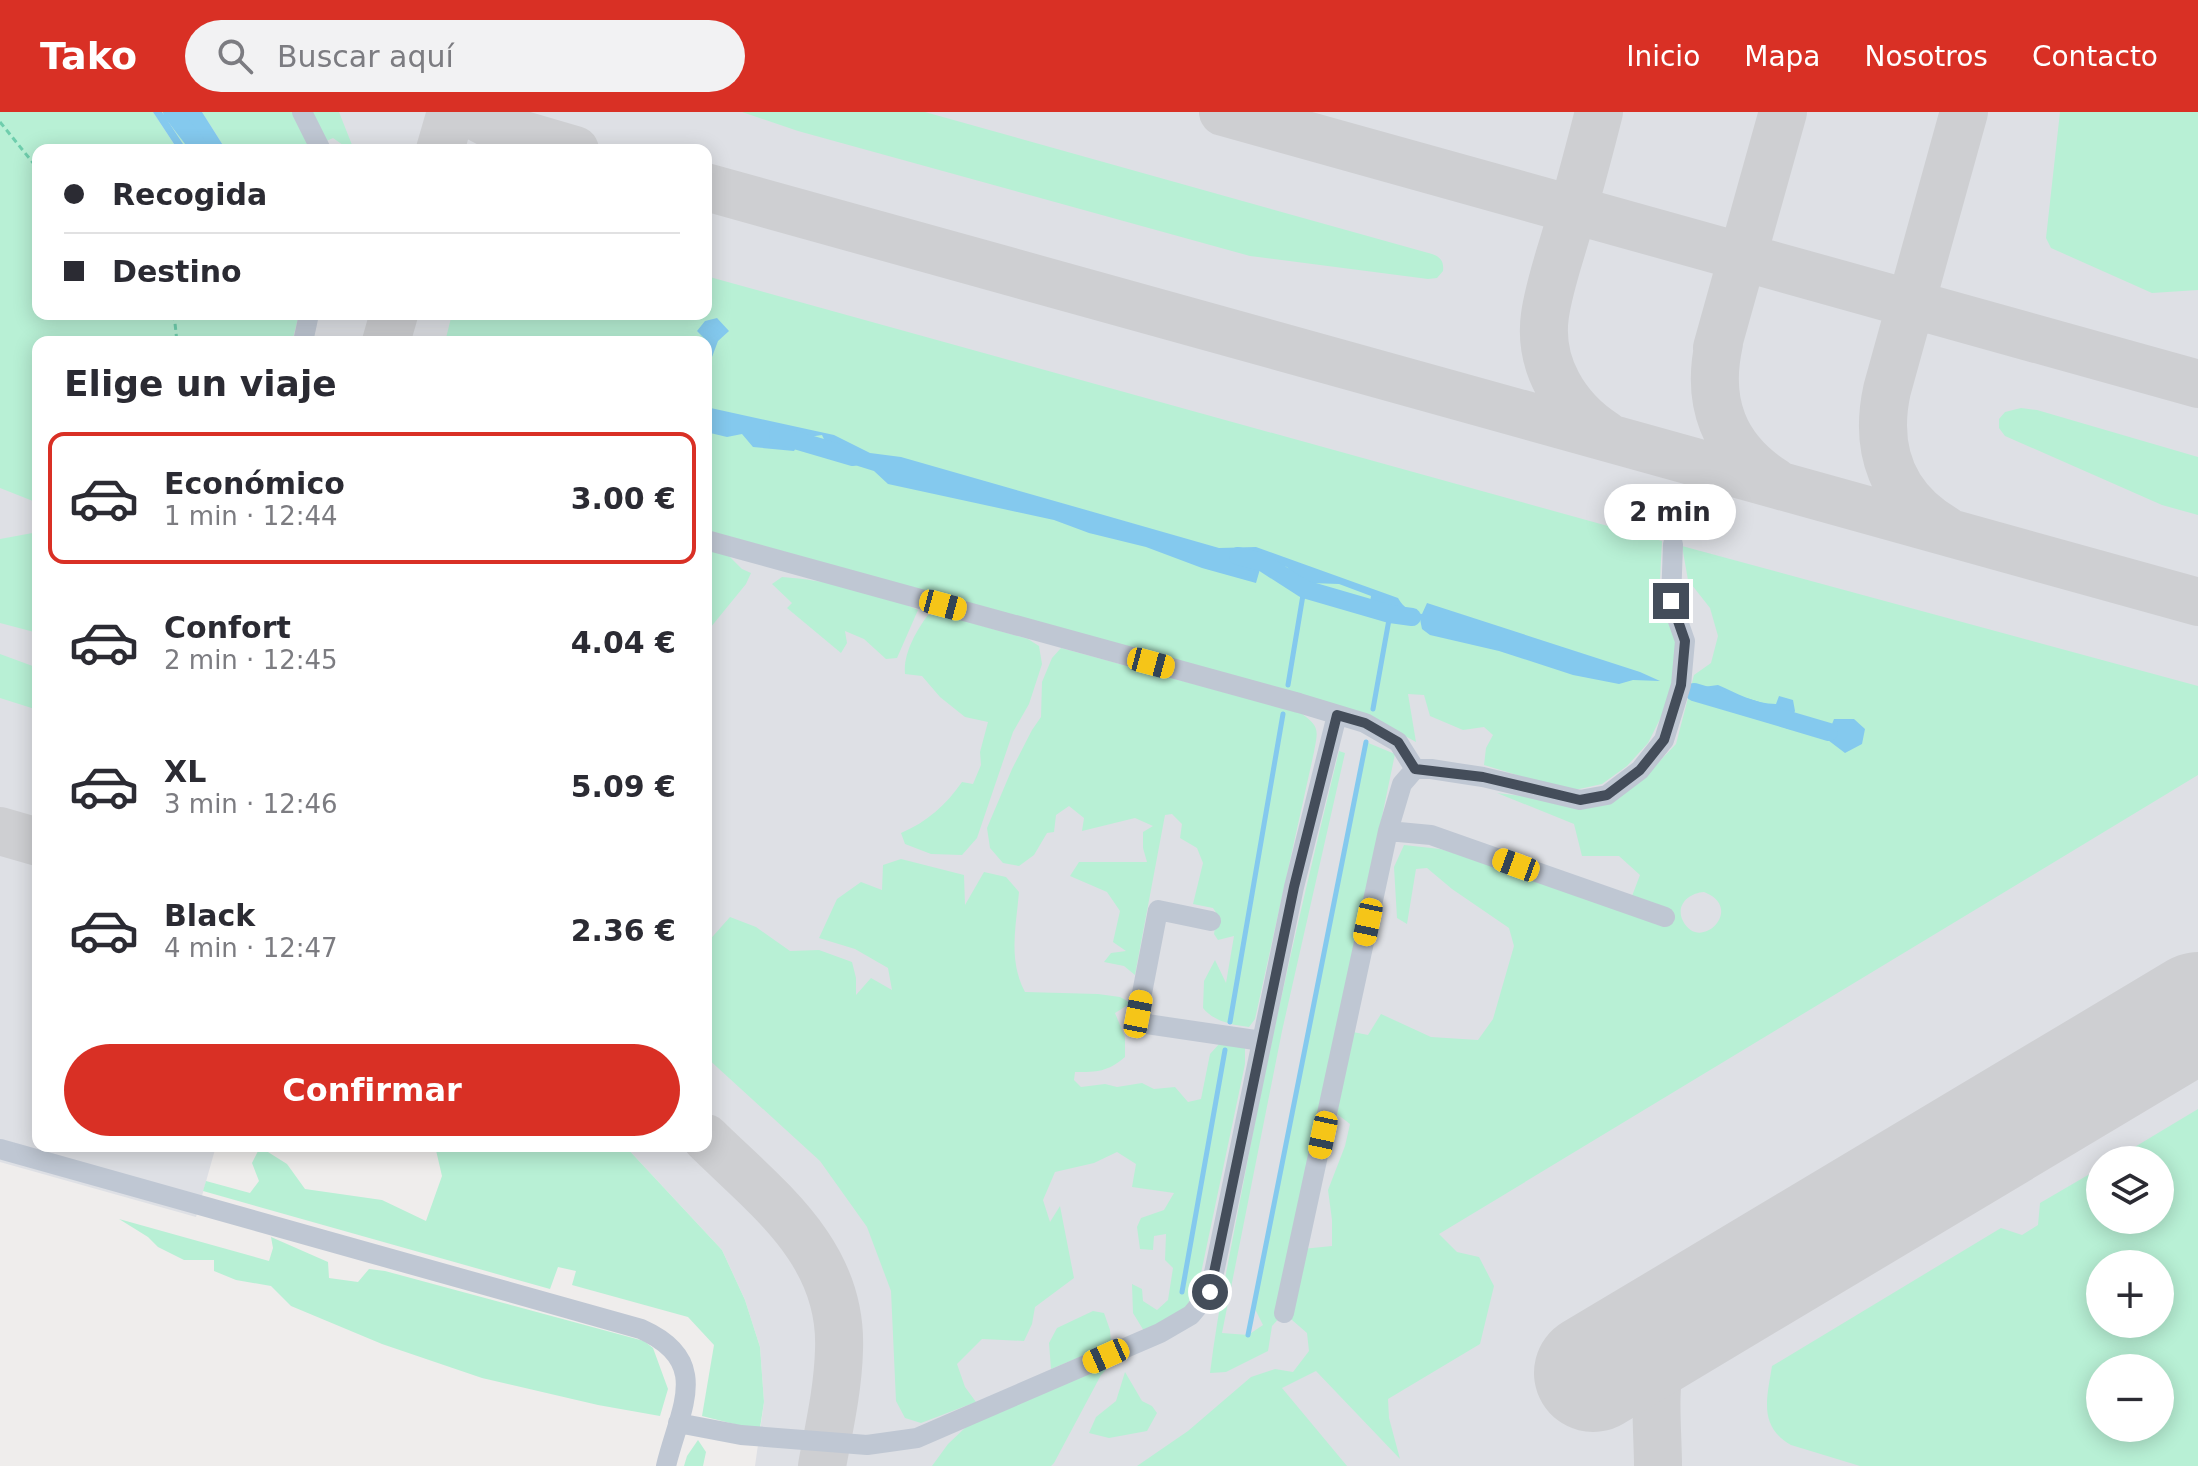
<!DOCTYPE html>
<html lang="es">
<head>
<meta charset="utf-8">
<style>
  :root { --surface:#fff; --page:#f2f2f3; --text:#2b2b33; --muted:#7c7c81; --line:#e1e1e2; --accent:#d93025 }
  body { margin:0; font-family:"DejaVu Sans",sans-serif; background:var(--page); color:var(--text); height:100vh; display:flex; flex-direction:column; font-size:30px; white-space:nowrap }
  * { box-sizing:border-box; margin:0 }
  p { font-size:26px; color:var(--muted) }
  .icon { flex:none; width:44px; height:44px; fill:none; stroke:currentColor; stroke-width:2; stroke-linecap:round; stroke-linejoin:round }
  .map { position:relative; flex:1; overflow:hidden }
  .panel { position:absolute; left:32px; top:224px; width:680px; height:816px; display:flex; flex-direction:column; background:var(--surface); border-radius:16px; box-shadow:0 4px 20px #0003 }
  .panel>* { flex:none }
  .top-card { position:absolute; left:32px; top:32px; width:680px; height:176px; border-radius:16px; box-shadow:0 4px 20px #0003; display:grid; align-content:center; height:176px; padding:0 32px; background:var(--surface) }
  .controls { position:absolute; left:2086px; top:1034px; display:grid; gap:16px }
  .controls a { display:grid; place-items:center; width:88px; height:88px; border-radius:50%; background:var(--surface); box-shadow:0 4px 20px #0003; font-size:40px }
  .end { position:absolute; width:36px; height:36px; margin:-18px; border:10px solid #444d5a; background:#fff; box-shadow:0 0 0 4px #fff }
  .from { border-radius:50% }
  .bubble { position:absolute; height:56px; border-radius:28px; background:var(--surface); box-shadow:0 4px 20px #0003; font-size:26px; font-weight:600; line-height:56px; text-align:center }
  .car { position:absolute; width:24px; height:48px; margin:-24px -12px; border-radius:10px; box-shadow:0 0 6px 2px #0007; background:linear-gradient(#f5c518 24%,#345 0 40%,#f5c518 0 76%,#345 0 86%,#f5c518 0) }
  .top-card b { display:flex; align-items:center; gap:28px; height:76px; font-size:30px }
  .top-card b+b { border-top:2px solid var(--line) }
  .top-card i { width:20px; height:20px; background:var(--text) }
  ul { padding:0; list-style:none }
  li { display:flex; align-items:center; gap:24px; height:132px; margin:0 16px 12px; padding:0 16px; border:4px solid transparent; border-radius:16px }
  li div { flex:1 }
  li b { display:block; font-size:30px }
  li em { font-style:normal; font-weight:600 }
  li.on { border-color:var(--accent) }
  li>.icon { width:72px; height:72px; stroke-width:1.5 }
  h2 { padding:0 32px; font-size:36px; line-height:96px }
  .action { display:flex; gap:16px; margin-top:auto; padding:16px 32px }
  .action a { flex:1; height:92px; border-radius:48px; background:var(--accent); color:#fff; font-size:32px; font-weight:600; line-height:92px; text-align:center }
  header { display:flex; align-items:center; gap:48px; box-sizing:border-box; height:112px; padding:0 40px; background:var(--accent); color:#fff }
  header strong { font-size:38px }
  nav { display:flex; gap:44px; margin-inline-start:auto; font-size:28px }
  .search { width:560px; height:72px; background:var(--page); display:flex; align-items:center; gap:20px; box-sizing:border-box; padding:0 28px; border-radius:44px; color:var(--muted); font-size:30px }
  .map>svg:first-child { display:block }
  .airport { fill:#dee0e5; fill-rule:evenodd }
  .green { fill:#b8f0d5; fill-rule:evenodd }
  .water { fill:#84c9ee }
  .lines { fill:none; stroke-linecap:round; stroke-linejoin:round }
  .stream { stroke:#84c9ee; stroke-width:5 }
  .canal { stroke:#84c9ee; stroke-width:18 }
  .taxiway { stroke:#cecfd2; stroke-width:48 }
  .runway { stroke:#cecfd2; stroke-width:118 }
  .path { stroke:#6fcead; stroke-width:3; stroke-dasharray:6 4; stroke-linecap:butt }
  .minor { stroke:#bfc7d3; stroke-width:20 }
  .route { stroke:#444d5a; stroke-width:10 }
</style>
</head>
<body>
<header>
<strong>Tako</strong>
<div class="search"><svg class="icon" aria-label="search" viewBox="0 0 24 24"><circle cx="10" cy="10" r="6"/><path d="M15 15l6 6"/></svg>Buscar aquí</div>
<nav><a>Inicio</a><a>Mapa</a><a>Nosotros</a><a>Contacto</a></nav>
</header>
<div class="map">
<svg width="2198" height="1354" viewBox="0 0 2198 1354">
  <rect width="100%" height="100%" fill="#efedec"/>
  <path class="airport" d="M0 0H2198V1354H755L764 1290 760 1235 745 1188 722 1138 625 1034H706V230H38V1034H216L196 1105 0 1050ZM38 38H706V202H38ZM2100 1048H2160V1108H2100ZM2100 1152H2160V1212H2100ZM2100 1256H2160V1316H2100Z"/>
  <path class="green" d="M0 0H153L178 38H38V202H299L292 230H38V391L0 376Z
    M162 0H180L205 38H187Z
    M202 0H339L354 38H350L333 26 306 38H226Z
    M742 0H925L1432 142C1441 145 1444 150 1443 159L1437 166 1428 167 1250 144 798 19Z
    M2060 0H2198V178L2152 181 2051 136 2046 126Z
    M706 164 1662 429 1660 467 1663 492 1676 527 1675 554 1667 593 1648 631 1627 654 1602 672 1570 679 1484 653 1486 636 1493 623 1484 615 1463 618 1430 604 1424 583 1408 582 1416 630 1396 619 1147 541 706 418V230H445L452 202H706Z
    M2021 296 2037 298 2198 345V403L2162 393 2005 324 1999 316V307L2005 300Z
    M38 420V521L0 511V427Z
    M1682 434 2198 574V663L1439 1122 1457 1140 1479 1145 1494 1174 1480 1232 1388 1287 1389 1306 1400 1347 1316 1259 1282 1276 1347 1354H1137L1188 1319 1251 1265 1275 1257 1293 1260 1309 1239 1307 1221 1284 1201 1272 1214 1268 1239 1226 1260 1210 1261C1218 1196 1232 1132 1244 1068 1271 924 1304 782 1339 639L1345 641 1282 919 1222 1221 1248 1223 1263 1213 1254 1195 1366 630 1395 642 1292 1138 1332 1134V1108L1328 1078 1345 1034 1350 1012 1337 1002 1353 920 1368 923 1381 902 1431 925 1478 928 1493 907 1514 834 1509 816 1452 777 1427 756 1416 757 1407 812 1397 806 1394 755 1404 733 1440 737 1629 792 1640 763 1619 744H1582L1574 712 1497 681 1602 694 1639 671 1676 632 1694 563 1711 551 1718 524 1710 496 1688 468ZM1704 780C1746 796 1700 842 1683 809 1675 793 1689 781 1704 780Z
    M706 437 729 444 742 457 751 461 746 472 706 521Z
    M782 465C824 468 880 480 918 498L897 546 886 547 864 527 845 519 847 531 841 541 787 496 792 491 772 472Z
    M941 502 1028 527 1039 534 1042 552 1029 592 1013 620 977 726 962 743 931 742 905 732 901 721C927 710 946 693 962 670L973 672 981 653 980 640 988 610 965 605 940 585 922 564 905 562C903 542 916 519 928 503Z
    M1061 536 1301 601C1320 615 1318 618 1314 640L1255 907 1249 915C1232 913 1213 909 1203 896L1204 869 1215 848 1226 871 1234 824 1218 828 1214 822 1217 802 1213 796 1193 792 1203 751 1197 736 1180 726 1182 712 1172 702 1165 703 1135 863 1124 854 1104 850 1111 841 1126 839 1113 830 1120 799 1107 780 1070 764 1079 750H1147L1143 736V720L1153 714 1135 706 1082 719 1084 706 1069 694 1056 703 1054 720 1047 721 1034 743 1019 754 1003 751 990 736 987 716 1012 657 1032 618 1041 605 1042 570 1052 546Z
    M0 542 38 556V598L0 586Z
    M901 747 964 763 965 793 984 760 1006 765 1019 780C1016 815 1008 848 1025 880L1098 882 1120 885 1131 891 1115 901 1125 925V945C1107 960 1098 960 1075 960L1074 968 1081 975 1105 972 1117 975 1142 971 1154 977 1175 975 1188 990 1201 987 1210 942 1220 931 1245 936V952L1200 1166 1186 1196 1144 1219 1133 1201 1132 1172 1142 1177 1143 1189 1157 1198 1168 1188 1173 1156 1165 1148 1166 1122 1154 1124 1153 1138 1140 1137 1137 1115 1141 1106 1164 1098 1174 1081 1132 1075 1136 1052 1117 1040 1094 1051 1055 1060 1043 1088 1050 1110 1060 1094 1074 1166 1035 1195 1032 1212 1024 1229 982 1227 957 1252 965 1275 976 1290 921 1311 905 1306 896 1289 891 1179 867 1115 820 1049 706 945V832L730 805 756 815 790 839 819 838 852 850 856 866V883L871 866 892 878 888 856 855 837 819 826 837 787 861 770 882 778 883 753Z
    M2198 997V1354H1860L1791 1333C1758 1314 1767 1286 1772 1254L2001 1116 2022 1123 2038 1113 2040 1091 2100 1056V1108H2160V1048H2113ZM2100 1152H2160V1212H2100ZM2100 1256H2160V1316H2100Z
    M435 1034H625L722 1138 745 1188 760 1235 764 1290 760 1316 742 1314 702 1304 714 1233 688 1205 572 1173 576 1159 558 1155 550 1177 203 1079 206 1069 250 1081 259 1069 252 1051 260 1035 287 1052 305 1077 382 1088 426 1109 442 1064Z
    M119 1107 269 1149 273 1136 271 1125 328 1150 329 1166 358 1170 369 1157 385 1159 644 1229 653 1236 668 1277 660 1304 598 1293 482 1266 382 1232 291 1194 271 1174 236 1168 214 1159V1148H184L158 1135 148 1125Z
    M1093 1199 1104 1201 1110 1218 1111 1232 1051 1257 1049 1231 1057 1216Z
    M1115 1248 1101 1263 1054 1351 1051 1354H932L948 1332 967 1314Z
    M1125 1260 1142 1289 1152 1294 1157 1301 1147 1319 1109 1326 1089 1321 1096 1305 1116 1289Z
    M698 1328 706 1340 703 1354H684L687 1344Z"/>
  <path class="water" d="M153 0H162L187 38H178Z
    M180 0H202L226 38H205Z
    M717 206 729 219 718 229 706 261V238L708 230 697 219 705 209Z
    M706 295 834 323 870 341 901 345 1219 436 1256 435 1398 486C1403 495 1411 501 1422 502L1427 491 1640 560 1660 569 1633 568 1619 572 1573 563 1499 539 1430 523 1422 517 1420 507C1403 502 1382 505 1370 490L1371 484 1339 472 1310 471 1304 477 1287 455 1262 450 1256 471 1202 456 1146 435 1089 421 1054 408 888 372 874 359 829 345 830 340 822 323 802 326 794 339 753 335 742 322 727 325 706 320Z
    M1718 573C1736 581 1755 592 1776 592L1779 584 1793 588 1795 599 1791 608V614L1829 620 1834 607H1854L1865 617 1862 632 1845 641 1816 619 1788 617 1762 606 1757 599 1740 591 1721 588 1702 582 1703 575Z"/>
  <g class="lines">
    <path class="stream" d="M1288 573 1304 477
      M1373 597 1390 502
      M1230 910 1283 602
      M1182 1180 1225 938
      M1248 1223 1366 630"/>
    <path class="canal" d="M172 0 201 38
      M778 323 853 345
      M1238 444 1262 450 1304 477 1390 502 1412 505
      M1694 580 1829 620"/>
    <path class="taxiway" d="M467 0 496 15 575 38
      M1223 0 2198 272
      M1599 0C1589 40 1578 80 1567 119 1559 147 1549 175 1545 203 1538 252 1565 297 1606 323
      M440 38 451 0
      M706 75 2198 490
      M386 230 394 202
      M1719 231C1706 290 1723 337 1775 370
      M1717 236 1783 0
      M1946 418C1892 387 1874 338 1887 278L1964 0
      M0 719 38 730
      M706 1026C768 1087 843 1141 839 1238 838 1277 829 1316 822 1354
      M1658 1354C1658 1322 1653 1278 1661 1248 1665 1234 1675 1222 1685 1212 1703 1195 1727 1183 1747 1170"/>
    <path class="runway" d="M1593 1261 2198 899"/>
    <path class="path" d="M0 10 38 57
      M174 202 177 230"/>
    <path class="minor" d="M302 0 321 38
      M303 230 309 202
      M706 428 1299 591 1365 611 1398 630 1415 657H1431L1483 665 1580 688 1607 683 1640 658 1664 628 1681 573 1685 529 1671 489 1673 432
      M1388 719 1431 723 1665 805
      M1211 809 1158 798 1138 902 1147 912 1262 929
      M0 1037 641 1217C713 1249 680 1296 666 1354
      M1284 1201 1388 719 1402 672 1415 657
      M678 1311 741 1323 867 1333 917 1326 1160 1221 1191 1203 1210 1180 1294 775 1337 603"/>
  </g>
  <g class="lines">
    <path class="route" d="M1210 1180 1294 775 1337 603 1365 611 1398 630 1415 657 1483 665 1580 688 1607 683 1640 658 1664 628 1681 573 1685 529 1671 489"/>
  </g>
</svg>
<div class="controls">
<a><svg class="icon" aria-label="layers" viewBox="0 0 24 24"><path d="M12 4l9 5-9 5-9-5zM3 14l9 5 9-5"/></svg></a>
<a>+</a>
<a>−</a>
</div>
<i class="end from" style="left:1210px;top:1180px"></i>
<i class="end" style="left:1671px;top:489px"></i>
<div class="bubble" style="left:1604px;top:372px;width:132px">2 min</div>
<i class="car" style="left:943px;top:493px;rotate:105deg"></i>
<i class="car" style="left:1151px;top:551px;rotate:105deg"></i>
<i class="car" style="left:1516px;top:753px;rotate:290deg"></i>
<i class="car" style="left:1368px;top:810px;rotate:192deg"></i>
<i class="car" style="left:1138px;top:902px;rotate:11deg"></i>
<i class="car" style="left:1323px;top:1023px;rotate:192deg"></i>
<i class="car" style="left:1106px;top:1244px;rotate:246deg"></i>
<div class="top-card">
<b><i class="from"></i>Recogida</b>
<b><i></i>Destino</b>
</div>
<section class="panel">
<h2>Elige un viaje</h2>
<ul>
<li class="on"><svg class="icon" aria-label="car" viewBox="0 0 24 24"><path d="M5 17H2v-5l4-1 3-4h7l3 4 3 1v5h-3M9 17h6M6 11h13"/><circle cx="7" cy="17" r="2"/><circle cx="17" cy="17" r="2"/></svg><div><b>Económico</b><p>1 min · 12:44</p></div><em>3.00 €</em></li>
<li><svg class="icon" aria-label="car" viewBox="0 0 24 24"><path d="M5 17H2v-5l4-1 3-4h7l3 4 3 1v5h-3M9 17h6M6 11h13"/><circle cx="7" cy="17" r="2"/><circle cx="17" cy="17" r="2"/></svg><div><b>Confort</b><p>2 min · 12:45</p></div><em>4.04 €</em></li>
<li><svg class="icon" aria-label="car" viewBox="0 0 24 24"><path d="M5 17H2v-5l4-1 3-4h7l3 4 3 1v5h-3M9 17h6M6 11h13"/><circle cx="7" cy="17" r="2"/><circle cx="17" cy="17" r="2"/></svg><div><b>XL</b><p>3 min · 12:46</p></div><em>5.09 €</em></li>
<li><svg class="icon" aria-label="car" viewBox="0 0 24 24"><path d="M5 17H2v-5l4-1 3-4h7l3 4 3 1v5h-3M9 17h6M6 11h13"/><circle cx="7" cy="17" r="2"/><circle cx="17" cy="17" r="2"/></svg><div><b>Black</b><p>4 min · 12:47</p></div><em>2.36 €</em></li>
</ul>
<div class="action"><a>Confirmar</a></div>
</section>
</div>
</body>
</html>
